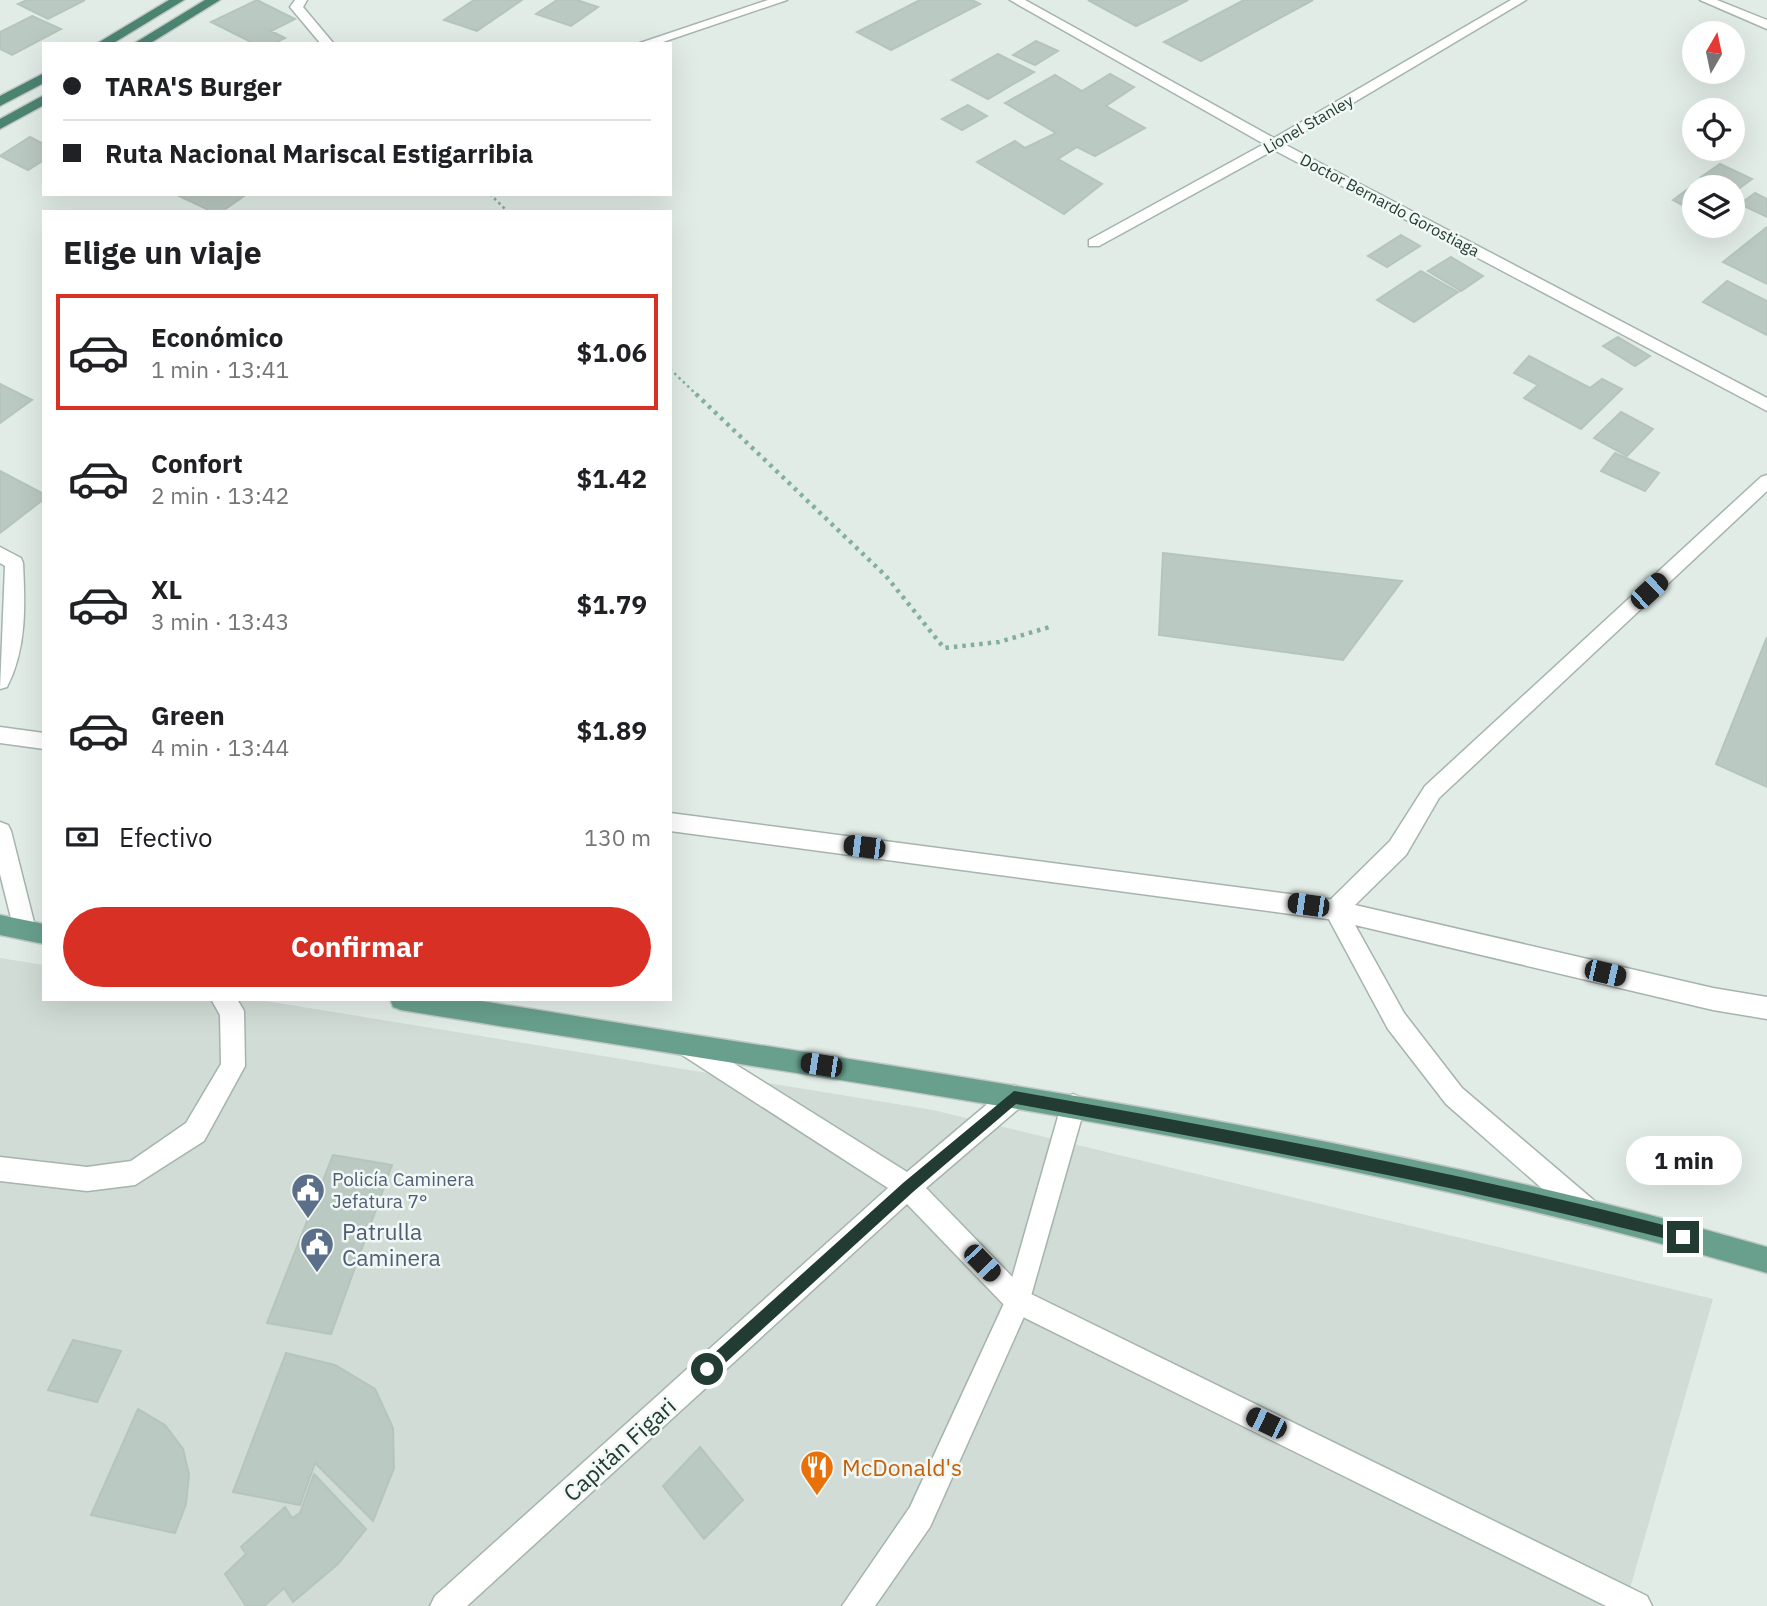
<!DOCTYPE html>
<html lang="es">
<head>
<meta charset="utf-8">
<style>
  :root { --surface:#fff; --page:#f6f6f6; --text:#202124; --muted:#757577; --line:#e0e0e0; --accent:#d93025 }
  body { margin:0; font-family:"IBM Plex Sans",sans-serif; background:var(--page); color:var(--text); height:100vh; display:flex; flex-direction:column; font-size:26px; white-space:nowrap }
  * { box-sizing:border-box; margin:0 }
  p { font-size:23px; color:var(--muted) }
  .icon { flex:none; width:38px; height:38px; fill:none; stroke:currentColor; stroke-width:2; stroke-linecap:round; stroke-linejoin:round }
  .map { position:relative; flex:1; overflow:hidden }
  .panel { position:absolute; left:42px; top:210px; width:630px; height:791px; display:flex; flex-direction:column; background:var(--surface); border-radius:0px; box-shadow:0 7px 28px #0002 }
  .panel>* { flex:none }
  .hud { position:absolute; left:42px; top:42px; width:630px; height:154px; border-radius:0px; box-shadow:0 7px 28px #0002; display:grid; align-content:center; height:154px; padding:0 21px; background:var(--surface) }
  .needle { width:46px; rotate:9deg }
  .tools { position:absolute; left:1682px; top:21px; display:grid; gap:14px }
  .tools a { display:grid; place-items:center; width:63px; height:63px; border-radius:50%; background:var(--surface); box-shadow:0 7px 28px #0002; font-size:35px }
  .end { position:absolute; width:32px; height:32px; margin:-16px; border:9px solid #223c33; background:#fff; box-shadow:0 0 0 4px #fff }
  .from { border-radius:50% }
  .bubble { position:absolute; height:49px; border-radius:24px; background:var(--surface); box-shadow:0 7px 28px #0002; font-size:23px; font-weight:700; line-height:49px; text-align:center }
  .car { position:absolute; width:21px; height:42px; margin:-21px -10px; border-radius:9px; box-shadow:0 0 5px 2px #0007; background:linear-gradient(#222 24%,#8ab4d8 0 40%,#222 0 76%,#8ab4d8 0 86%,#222 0) }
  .hud b { display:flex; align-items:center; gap:24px; height:66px; font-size:26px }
  .hud b+b { border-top:2px solid var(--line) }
  .hud i { width:18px; height:18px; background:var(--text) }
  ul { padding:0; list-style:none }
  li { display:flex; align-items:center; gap:21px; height:116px; margin:0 14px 10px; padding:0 7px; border:4px solid transparent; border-radius:0px }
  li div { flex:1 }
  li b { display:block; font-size:26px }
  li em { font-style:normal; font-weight:700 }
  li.on { border-color:var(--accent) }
  li>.icon { width:63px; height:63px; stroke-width:1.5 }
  h2 { padding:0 21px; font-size:32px; line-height:84px }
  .pay { display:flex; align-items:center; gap:18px; height:77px; padding:0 21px; font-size:26px }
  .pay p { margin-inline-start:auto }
  .cta { display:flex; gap:14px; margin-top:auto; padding:14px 21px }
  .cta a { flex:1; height:80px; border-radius:42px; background:var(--accent); color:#fff; font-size:28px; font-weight:700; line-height:80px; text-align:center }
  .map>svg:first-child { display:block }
  .built { fill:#d0dcd5 }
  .building { fill:#bac9c2; stroke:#b5c5bd; stroke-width:2 }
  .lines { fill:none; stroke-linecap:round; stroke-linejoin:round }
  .service-casing { stroke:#a5b4ad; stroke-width:3 }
  .minor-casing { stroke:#a5b4ad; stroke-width:3 }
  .primary-casing { stroke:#c1c8c6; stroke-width:3 }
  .trunk-casing { stroke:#c1c8c6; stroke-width:3 }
  .path-far1 { stroke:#83af9d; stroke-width:2.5; stroke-dasharray:2.5 3.5; stroke-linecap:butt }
  .path { stroke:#83af9d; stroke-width:4.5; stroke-dasharray:3.5 5; stroke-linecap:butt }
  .service { fill:#fff; fill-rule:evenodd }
  .minor { fill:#fff; fill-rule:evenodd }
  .primary { fill:#68a08d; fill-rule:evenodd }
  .trunk { fill:#4c8472; fill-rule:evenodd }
  .route { fill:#223c33 }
  .labels { text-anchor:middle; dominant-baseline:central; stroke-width:5; stroke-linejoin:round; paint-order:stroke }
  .far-street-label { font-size:16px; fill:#223c33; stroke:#f2f8f5 }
  .service-label { font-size:19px; fill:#4e5e75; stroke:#f2f8f5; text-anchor:start }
  .near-service-label { font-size:23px; fill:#4e5e75; stroke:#f2f8f5; text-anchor:start }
  .near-street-label { font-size:23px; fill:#223c33; stroke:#f2f8f5 }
  .near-food-label { font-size:23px; fill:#c56008; stroke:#f2f8f5; text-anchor:start }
</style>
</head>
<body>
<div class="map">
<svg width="1767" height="1606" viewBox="0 0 1767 1606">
  <rect width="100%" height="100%" fill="#e2ece7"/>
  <path class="built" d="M0 958 44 965V999H254L933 1110 1713 1299 1625 1606H0Z"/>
  <path class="building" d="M27 0H85L48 19 18 4Z
    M257 0 295 19 271 31 285 38 273 44H255L211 22Z
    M474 0H522L477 31 444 20Z
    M557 0H577L598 7 571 26 536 14Z
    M920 0H972L980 4 891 50 857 32Z
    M1088 0H1188L1136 26Z
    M1244 0H1313L1201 61 1164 42Z
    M32 16 61 29 12 55 0 49V32Z
    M1036 41 1058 51 1035 65 1013 55Z
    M998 54 1034 72 988 99 952 80Z
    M1110 74 1134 87 1106 106 1145 128 1095 156 1077 147 1058 159 1102 184 1064 214 977 162 1015 141 1025 148 1056 133 1005 103 1055 75 1082 91Z
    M968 105 987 116 962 130 942 119Z
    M30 137 44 144V160L28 170 0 156Z
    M1720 164 1752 179 1733 193 1732 187H1722L1701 177Z
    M1700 180 1716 187H1694V211L1673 200Z
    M1755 193 1767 199V217L1740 204Z
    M175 194H247L221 212H213Z
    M1767 227V284L1723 262Z
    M1401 235 1420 246 1387 267 1368 256Z
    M1451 257 1483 276 1461 291 1428 271Z
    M1421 271 1458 292 1414 322 1377 300Z
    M1727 281 1767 301V335L1703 302Z
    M1618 337 1650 356 1635 366 1603 346Z
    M1529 356 1590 388 1602 379 1622 389 1581 429 1524 398 1538 385 1514 373Z
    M0 384 32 400 0 423Z
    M1621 412 1653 429 1627 456 1594 438Z
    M1615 453 1659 473 1645 491 1601 471Z
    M0 471 44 494V499L0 533Z
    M1163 553 1402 581 1343 660 1159 635Z
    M1767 637V787L1716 764Z
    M333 1155 392 1165 331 1334 267 1323Z
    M73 1340 121 1351 97 1402 48 1390Z
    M286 1353 335 1365 375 1389 393 1428 394 1468 373 1521 315 1463 300 1505 233 1492Z
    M138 1409 165 1425 183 1449 189 1474 186 1504 175 1533 91 1515Z
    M700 1447 743 1500 704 1539 663 1486Z
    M314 1474 366 1529 338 1564 293 1602 284 1588 264 1606H246L225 1574 246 1554 241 1547 285 1507 292 1518 300 1513Z"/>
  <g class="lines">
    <g class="service-casing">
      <path id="service" d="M295 0H307L303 7 334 44H321L290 7Z
        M0 547 21 558 23 563C25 605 27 648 7 687L0 689 5 566 0 563Z
        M0 727 44 733V749L0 743Z
        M670 813 1335 900 1343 903 1346 910 1343 917 1335 920 670 831Z
        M0 822 8 825 11 831 36 930 33 937 25 940 17 937 14 930 0 874Z
        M1073 1094 1082 1098 1085 1106 1027 1310 930 1527 875 1606H842L910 1507 1006 1299 1061 1106 1064 1098Z"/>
    </g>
    <g class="minor-casing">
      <path id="minor" d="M768 0H787L657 44H637Z
        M1010 0H1025L1274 138 1511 0H1526L1284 144 1767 398V411L1274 150 1099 246H1089V240L1264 144Z
        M1700 0H1717L1767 20V29Z
        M1767 475V491L1439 798 1406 855 1355 905 1713 988 1767 997V1019L1713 1010 1355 925 1404 1013 1462 1088 1597 1203 1601 1212 1597 1221 1588 1225 1579 1221 1446 1104 1388 1029 1324 910 1327 903 1390 841 1425 786 1761 477Z
        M211 999H237L244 1011 245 1066 204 1141 135 1185 87 1191 0 1181V1157L87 1167 131 1161 186 1123 221 1064 220 1015Z
        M687 1034 907 1172 1005 1089 1014 1085 1023 1089 1026 1097 1023 1105 926 1188 1027 1292 1647 1596 1652 1606H1606L1009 1310 907 1204 467 1606H430L435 1596 888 1188 679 1053 675 1045 679 1037Z"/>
    </g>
    <g class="primary-casing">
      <path id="primary" d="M0 915 44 924V944L0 935Z
        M390 999H469C903 1070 1343 1125 1767 1247V1273C1324 1144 856 1085 401 1010L393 1007Z"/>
    </g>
    <g class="trunk-casing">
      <path id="trunk" d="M169 0H184L112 44H96Z
        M205 0H220L149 44H133Z
        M44 73V83L0 106V96Z
        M44 95V105L0 129V119Z"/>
    </g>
    <path class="path-far1" d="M490 194 508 212
      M670 369 697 395"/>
    <path class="path" d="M696 394 886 576 944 648 999 642 1053 626"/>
    <use href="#service" class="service"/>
    <use href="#minor" class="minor"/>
    <use href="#primary" class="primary"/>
    <use href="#trunk" class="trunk"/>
  </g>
  <path class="route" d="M1014 1091C1238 1131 1462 1172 1683 1230L1690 1237 1683 1243C1463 1186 1240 1145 1016 1104L913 1192 712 1375H702V1364L903 1183Z"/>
  <defs>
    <g id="civic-pin" transform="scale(1.75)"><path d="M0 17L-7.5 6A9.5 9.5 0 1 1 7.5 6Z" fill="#5c6f8a" stroke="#f2f8f5"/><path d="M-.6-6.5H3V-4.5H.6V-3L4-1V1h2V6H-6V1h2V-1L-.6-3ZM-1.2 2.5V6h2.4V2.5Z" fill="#fff"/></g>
    <g id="restaurant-pin" transform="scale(1.75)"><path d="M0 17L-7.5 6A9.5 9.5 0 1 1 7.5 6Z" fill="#e8710a" stroke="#f2f8f5"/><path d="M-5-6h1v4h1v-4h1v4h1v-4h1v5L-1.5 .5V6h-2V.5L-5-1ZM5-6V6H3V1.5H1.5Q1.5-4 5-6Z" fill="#fff"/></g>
  </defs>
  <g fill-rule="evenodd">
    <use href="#civic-pin" x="308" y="1190"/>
    <use href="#civic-pin" x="317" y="1244"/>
    <use href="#restaurant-pin" x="817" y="1467"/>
  </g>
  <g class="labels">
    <g class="far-street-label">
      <text transform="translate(1308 124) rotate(-30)">Lionel Stanley</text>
      <text transform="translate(1390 205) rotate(28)">Doctor Bernardo Gorostiaga</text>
    </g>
    <g class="service-label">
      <text x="332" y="1179">Policía Caminera<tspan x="332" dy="22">Jefatura 7°</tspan></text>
    </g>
    <g class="near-service-label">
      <text x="342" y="1231">Patrulla<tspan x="342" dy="26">Caminera</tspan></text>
    </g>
    <g class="near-street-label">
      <text transform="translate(619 1449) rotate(-42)">Capitán Figari</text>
    </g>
    <g class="near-food-label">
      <text x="842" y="1467">McDonald's</text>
    </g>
  </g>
</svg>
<div class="tools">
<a><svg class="needle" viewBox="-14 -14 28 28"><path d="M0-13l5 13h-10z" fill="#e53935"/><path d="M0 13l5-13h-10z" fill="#757577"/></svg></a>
<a><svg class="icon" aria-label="locate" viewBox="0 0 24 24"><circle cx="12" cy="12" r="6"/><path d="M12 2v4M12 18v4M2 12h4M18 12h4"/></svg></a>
<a><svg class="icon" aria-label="layers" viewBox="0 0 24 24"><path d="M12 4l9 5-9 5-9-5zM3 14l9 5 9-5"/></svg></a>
</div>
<i class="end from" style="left:707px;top:1369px"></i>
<i class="end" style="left:1683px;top:1237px"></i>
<div class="bubble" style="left:1626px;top:1136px;width:116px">1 min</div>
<i class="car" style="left:1649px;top:591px;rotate:47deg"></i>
<i class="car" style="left:864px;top:847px;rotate:277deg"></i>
<i class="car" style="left:1308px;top:905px;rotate:278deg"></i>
<i class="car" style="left:1605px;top:973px;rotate:103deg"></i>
<i class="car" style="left:821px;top:1065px;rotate:279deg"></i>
<i class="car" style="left:982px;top:1263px;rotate:136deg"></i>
<i class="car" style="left:1266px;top:1423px;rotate:296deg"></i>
<div class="hud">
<b><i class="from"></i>TARA'S Burger</b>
<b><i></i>Ruta Nacional Mariscal Estigarribia</b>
</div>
<section class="panel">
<h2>Elige un viaje</h2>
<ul>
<li class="on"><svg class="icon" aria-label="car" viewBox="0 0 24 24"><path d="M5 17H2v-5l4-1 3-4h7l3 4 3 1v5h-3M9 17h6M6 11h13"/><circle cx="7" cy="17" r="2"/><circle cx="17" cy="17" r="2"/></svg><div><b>Económico</b><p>1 min · 13:41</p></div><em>$1.06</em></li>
<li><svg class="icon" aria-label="car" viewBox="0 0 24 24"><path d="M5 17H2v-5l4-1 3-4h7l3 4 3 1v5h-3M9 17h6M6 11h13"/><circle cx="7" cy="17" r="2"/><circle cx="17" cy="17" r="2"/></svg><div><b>Confort</b><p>2 min · 13:42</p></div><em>$1.42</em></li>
<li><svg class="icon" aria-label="car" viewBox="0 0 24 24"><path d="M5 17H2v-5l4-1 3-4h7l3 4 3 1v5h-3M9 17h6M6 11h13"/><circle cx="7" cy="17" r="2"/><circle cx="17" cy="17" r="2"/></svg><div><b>XL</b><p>3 min · 13:43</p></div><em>$1.79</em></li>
<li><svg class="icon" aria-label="car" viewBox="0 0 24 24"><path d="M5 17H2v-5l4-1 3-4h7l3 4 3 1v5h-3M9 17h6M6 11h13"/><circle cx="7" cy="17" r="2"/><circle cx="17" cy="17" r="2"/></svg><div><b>Green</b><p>4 min · 13:44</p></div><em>$1.89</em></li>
</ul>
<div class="pay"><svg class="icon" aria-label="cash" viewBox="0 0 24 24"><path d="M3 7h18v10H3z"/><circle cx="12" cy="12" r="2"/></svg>Efectivo<p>130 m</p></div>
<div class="cta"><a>Confirmar</a></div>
</section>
</div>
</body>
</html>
